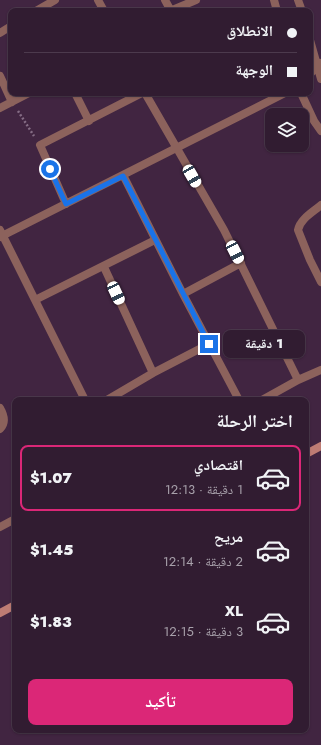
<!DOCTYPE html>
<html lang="ar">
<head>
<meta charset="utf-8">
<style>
  :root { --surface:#311c31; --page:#3d293d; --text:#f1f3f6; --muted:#a8a1ab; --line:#4c3a4d; --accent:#db2777 }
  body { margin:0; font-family:Jost,"Noto Naskh Arabic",sans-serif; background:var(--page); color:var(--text); direction:rtl; height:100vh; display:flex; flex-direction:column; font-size:15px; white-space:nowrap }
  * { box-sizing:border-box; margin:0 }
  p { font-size:13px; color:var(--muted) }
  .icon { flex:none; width:22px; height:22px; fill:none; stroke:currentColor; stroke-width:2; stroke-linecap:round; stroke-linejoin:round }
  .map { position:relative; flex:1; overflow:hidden; direction:ltr }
  .side { position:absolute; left:12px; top:397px; width:297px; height:336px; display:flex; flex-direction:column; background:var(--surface); border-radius:8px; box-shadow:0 1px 3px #0004,0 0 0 1px var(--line); direction:rtl }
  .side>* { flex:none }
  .hud { position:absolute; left:8px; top:8px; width:305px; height:88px; border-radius:8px; box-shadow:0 1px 3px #0004,0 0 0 1px var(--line); direction:rtl; display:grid; align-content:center; height:88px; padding:0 16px; background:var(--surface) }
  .controls { position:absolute; left:265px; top:108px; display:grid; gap:8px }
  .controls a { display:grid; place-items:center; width:44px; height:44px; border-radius:8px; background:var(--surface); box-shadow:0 1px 3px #0004,0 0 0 1px var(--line); font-size:20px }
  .end { position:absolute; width:18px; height:18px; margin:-9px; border:5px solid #1a73e8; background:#fff; box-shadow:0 0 0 2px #fff }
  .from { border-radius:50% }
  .bubble { position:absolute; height:28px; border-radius:8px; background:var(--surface); box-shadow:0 1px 3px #0004,0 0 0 1px var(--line); font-size:13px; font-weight:800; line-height:28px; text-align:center; direction:rtl }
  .car { position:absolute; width:12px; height:24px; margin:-12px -6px; border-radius:5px; box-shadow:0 0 3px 1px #0007; background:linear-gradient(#fff 24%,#345 0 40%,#fff 0 76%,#345 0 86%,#fff 0) }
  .hud b { display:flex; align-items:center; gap:14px; height:38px; font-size:15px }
  .hud b+b { border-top:1px solid var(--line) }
  .hud i { width:10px; height:10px; background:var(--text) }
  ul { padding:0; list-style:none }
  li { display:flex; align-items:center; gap:12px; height:66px; margin:0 8px 6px; padding:0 8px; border:2px solid transparent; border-radius:8px }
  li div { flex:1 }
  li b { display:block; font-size:15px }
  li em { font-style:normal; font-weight:800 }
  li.active { border-color:var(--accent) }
  li>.icon { width:36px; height:36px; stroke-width:1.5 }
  h2 { padding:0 16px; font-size:18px; line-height:48px }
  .cta { display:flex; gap:8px; margin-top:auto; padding:8px 16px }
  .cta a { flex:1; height:46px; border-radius:8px; background:var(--accent); color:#fff; font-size:16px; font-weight:800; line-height:46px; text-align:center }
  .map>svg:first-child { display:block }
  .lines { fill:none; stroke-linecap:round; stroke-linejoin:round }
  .path { stroke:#856d85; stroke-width:2.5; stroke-dasharray:2 2; stroke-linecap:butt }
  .minor { stroke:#8c625c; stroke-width:8 }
  .secondary { stroke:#be7c74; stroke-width:8 }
  .route { stroke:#1a73e8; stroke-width:5 }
</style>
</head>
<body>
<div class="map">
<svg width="321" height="745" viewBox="0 0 321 745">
  <rect width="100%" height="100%" fill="#412541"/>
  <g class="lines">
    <path class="path" d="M18 111 34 136"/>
    <path class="minor" d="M98 0 104 11
      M165 0 171 11
      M274 0 277 11
      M298 0 302 11
      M36 11 55 0
      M170 11 196 0
      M0 33 11 26
      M310 40 321 79
      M310 74 320 63
      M0 76 12 102
      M75 93 89 121
      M145 93 224 230 298 380
      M301 93 314 121 321 131
      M0 108 29 93
      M123 175 183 294 239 400
      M66 204 40 145 142 93
      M321 205C313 212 300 219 298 230L310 260 321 282
      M0 230 85 400
      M0 237 285 93
      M104 267 153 373
      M183 294 241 263
      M35 300 155 240
      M107 400 153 373 209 344
      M262 400 298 380 321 370
      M0 408C4 415 6 423 0 429
      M0 527 15 519"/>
    <path class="secondary" d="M306 454 321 446
      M0 613 15 605"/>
  </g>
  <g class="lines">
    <path class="route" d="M50 169 66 204 123 176 209 344"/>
  </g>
</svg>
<div class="controls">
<a><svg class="icon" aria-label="layers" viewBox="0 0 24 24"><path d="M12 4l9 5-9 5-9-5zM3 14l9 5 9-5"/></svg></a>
</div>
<i class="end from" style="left:50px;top:169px"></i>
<i class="end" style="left:209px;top:344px"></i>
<div class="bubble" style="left:223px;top:330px;width:82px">1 دقيقة</div>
<i class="car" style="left:192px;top:176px;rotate:150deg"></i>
<i class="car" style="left:235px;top:252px;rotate:153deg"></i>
<i class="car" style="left:116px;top:293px;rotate:155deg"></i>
<div class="hud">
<b><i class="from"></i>الانطلاق</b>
<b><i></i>الوجهة</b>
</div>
<section class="side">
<h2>اختر الرحلة</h2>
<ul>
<li class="active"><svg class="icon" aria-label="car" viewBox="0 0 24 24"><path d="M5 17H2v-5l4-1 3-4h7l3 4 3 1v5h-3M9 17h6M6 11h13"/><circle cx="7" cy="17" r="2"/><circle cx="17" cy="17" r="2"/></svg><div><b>اقتصادي</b><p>1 دقيقة · 12:13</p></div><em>$1.07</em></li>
<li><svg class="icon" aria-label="car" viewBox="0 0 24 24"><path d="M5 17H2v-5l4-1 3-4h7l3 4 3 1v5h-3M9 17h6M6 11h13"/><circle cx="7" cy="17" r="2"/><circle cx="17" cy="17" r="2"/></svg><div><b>مريح</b><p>2 دقيقة · 12:14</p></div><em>$1.45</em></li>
<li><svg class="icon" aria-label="car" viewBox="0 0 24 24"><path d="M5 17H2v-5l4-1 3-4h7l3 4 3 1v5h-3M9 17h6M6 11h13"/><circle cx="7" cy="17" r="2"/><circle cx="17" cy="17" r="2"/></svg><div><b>XL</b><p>3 دقيقة · 12:15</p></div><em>$1.83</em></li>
</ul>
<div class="cta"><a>تأكيد</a></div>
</section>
</div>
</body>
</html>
